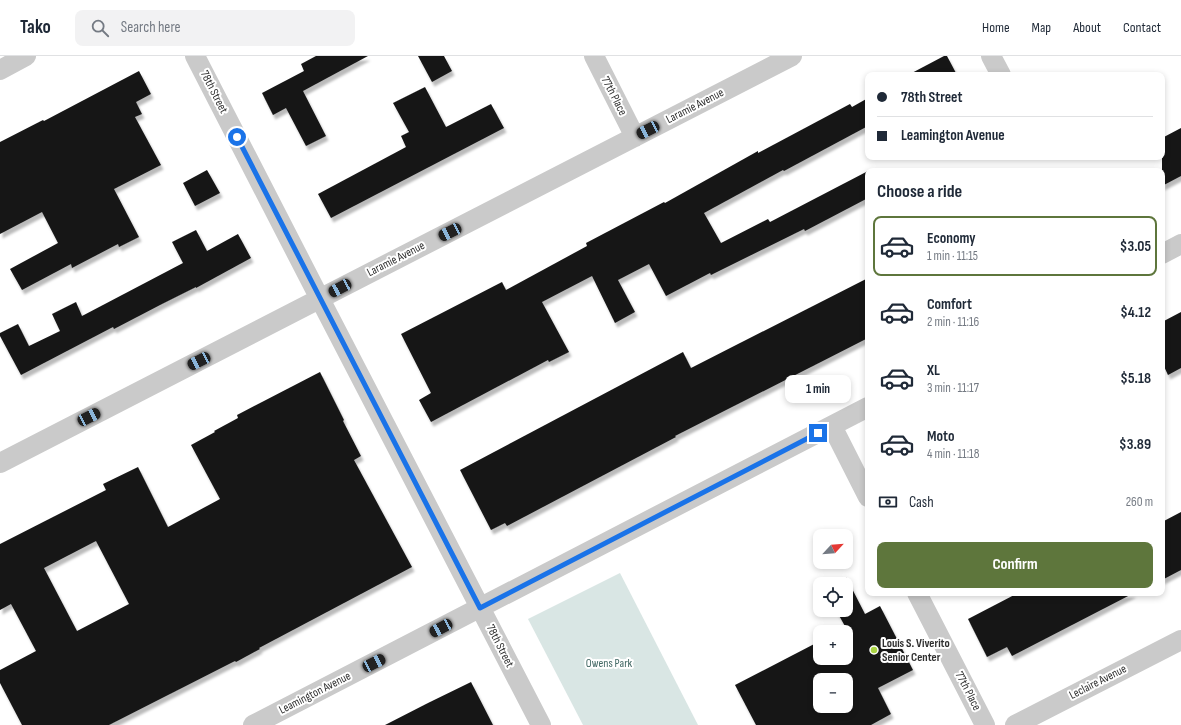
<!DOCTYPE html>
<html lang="en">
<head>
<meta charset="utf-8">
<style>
  :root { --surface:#fff; --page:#f2f2f3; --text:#1f2937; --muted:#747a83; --line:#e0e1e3; --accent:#5e763c }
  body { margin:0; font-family:"Sofia Sans Condensed",sans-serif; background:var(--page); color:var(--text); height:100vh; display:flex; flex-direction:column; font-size:15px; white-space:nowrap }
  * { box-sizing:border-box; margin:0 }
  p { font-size:13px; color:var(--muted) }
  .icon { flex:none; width:22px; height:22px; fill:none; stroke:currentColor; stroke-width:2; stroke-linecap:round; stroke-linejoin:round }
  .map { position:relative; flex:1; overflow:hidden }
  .details { position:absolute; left:865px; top:112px; width:300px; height:428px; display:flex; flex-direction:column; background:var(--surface); border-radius:8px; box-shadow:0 2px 6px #0003 }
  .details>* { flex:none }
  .top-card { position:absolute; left:865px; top:16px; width:300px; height:88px; border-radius:8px; box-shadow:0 2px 6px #0003; display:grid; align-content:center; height:88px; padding:0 12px; background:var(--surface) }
  .needle { width:26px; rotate:64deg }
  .buttons { position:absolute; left:813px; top:473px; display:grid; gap:8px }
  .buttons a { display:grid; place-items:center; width:40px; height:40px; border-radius:8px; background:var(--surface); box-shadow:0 2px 6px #0003; font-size:20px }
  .end { position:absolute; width:18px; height:18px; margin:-9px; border:5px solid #1a73e8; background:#fff; box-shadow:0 0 0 2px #fff }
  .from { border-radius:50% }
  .bubble { position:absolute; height:28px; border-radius:8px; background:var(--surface); box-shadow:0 2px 6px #0003; font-size:13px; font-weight:700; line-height:28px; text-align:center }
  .car { position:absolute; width:12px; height:24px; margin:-12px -6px; border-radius:5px; box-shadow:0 0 3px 1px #0007; background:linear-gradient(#222 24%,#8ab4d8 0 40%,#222 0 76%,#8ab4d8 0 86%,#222 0) }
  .top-card b { display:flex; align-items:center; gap:14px; height:38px; font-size:15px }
  .top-card b+b { border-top:1px solid var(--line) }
  .top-card i { width:10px; height:10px; background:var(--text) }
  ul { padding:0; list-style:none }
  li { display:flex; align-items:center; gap:12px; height:60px; margin:0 8px 6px; padding:0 4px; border:2px solid transparent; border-radius:8px }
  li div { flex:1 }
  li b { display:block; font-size:15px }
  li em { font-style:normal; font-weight:700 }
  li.on { border-color:var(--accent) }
  li>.icon { width:36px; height:36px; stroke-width:1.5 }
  h2 { padding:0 12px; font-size:18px; line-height:48px }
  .pay { display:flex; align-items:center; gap:10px; height:44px; padding:0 12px; font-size:15px }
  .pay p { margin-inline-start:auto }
  .primary-button { display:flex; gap:8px; margin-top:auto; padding:8px 12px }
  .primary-button a { flex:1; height:46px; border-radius:8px; background:var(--accent); color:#fff; font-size:16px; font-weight:700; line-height:46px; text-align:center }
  header { display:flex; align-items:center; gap:24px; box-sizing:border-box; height:56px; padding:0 20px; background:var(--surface); border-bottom:1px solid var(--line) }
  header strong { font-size:19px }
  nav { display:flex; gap:22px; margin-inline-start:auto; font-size:14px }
  .search { width:280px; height:36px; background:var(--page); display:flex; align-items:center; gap:10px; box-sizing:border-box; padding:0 14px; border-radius:8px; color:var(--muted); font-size:15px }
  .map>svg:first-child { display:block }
  .green { fill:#d9e6e4 }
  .building { fill:#171717; fill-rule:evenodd; filter:url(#shadow) }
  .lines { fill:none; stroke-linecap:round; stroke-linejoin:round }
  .minor { stroke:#cacaca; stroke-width:20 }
  .route { stroke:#1a73e8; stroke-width:5 }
  .poi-dot { fill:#aad543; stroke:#fff; stroke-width:1.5 }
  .labels { text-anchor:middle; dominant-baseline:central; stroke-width:4; stroke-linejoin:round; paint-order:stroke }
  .street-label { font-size:12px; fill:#303030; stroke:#fff }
  .poi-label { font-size:12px; font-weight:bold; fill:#303030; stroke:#fff; text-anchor:start }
  .park-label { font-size:12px; fill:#416763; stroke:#fff }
</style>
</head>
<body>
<header>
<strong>Tako</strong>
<div class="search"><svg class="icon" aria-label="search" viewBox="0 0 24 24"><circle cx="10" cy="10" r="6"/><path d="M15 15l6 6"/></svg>Search here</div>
<nav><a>Home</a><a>Map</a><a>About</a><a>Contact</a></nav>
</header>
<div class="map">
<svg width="1181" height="669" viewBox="0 0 1181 669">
  <defs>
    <filter id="shadow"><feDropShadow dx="2.5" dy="4.5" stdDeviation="1" flood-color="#0004"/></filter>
  </defs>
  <rect width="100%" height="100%" fill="#fff"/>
  <path class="green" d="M620 517 698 669H583L528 563Z"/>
  <path class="building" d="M316 0H368L303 35 326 80 306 90 286 52 273 59 262 37 304 15 301 8Z
    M418 0H444L452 15 432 26Z
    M944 0H947L957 19H908Z
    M139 15 151 38 136 46 142 58 135 61 161 109 114 133 139 181 119 191 118 188 72 212 71 208 22 234 10 213 58 187 42 156 0 178V86L43 64 44 65Z
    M425 31 446 71 491 48 504 72 331 162 318 138 406 91 401 80 409 76 393 47Z
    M868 42V70L784 115 783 114 704 157 721 187 768 163 770 166 868 115V142L805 175 804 173 711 219 710 217 666 240 649 208 618 224 635 256 615 267 592 220 542 246 569 296 549 306 548 304 431 366 419 344 431 337 401 278 502 226 506 234 587 190 586 187 664 146 665 147 758 95V97L850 48 852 51Z
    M1181 72V120L1162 130V82Z
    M207 114 220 137 195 150 183 127Z
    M196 174 207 195 238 178 251 202 196 232V231L162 248 114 273 113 271 21 319 0 280V277L18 268 29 290 60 275 52 258 76 246 82 260 183 207 172 186Z
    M868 222V282L675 380 676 381 507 470 505 467 491 474 460 414 683 296 691 312Z
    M1181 256V312L1168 319 1162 306V266Z
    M320 316 344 364 343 365 361 400 354 404 412 511 259 592 260 593 236 606 235 605 109 669H22L0 627V614L36 595 11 548 0 554V488L106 434 103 428 138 411 168 471 220 443 191 389 215 376 214 375 238 362 237 359ZM96 485 129 548 77 575 44 512Z
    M1181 456V514L1162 524V466Z
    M846 521 865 558 880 550 913 614 878 632 891 658 871 669H756L735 629 820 585V602H846V576H838L846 572 836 554H846ZM820 624H846V650H820Z
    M1018 537H1134L1012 600 1007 591 987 601 968 563Z
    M471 626 493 669H385L428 647Z"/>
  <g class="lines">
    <path class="minor" d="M195 0 320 243 541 669
      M594 0 635 81
      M991 0 1001 19
      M0 14 26 0
      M1162 198 1181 188
      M832 370 868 441
      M0 407 792 0
      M917 537 985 669
      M253 669 868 351
      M1015 669 1181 584"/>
  </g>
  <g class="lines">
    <path class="route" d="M237 81 480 552 818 377"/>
  </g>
  <circle class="poi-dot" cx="874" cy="594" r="4"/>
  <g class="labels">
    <g class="street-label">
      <text transform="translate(214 36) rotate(63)">78th Street</text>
      <text transform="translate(614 40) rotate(63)">77th Place</text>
      <text transform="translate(695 50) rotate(-27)">Laramie Avenue</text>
      <text transform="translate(396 203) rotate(-27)">Laramie Avenue</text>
      <text transform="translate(500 590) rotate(63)">78th Street</text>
      <text transform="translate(1098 626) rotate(-27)">Leclaire Avenue</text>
      <text transform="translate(968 635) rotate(63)">77th Place</text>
      <text transform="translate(315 637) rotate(-27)">Leamington Avenue</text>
    </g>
    <g class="poi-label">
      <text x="882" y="587">Louis S. Viverito<tspan x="882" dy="14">Senior Center</tspan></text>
    </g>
    <g class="park-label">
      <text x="609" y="607">Owens Park</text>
    </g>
  </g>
</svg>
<div class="buttons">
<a><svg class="needle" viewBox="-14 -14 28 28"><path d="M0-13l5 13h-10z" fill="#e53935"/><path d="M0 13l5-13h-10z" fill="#747a83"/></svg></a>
<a><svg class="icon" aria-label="locate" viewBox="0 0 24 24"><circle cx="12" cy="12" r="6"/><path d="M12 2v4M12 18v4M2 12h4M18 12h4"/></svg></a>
<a>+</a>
<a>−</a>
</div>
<i class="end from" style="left:237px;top:81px"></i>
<i class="end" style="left:818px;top:377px"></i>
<div class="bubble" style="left:785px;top:319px;width:66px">1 min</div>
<i class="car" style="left:648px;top:74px;rotate:243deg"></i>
<i class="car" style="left:450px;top:176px;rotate:243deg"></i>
<i class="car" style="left:340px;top:232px;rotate:242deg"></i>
<i class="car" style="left:199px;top:305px;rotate:243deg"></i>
<i class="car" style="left:89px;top:361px;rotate:63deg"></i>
<i class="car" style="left:441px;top:572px;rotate:242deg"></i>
<i class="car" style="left:374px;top:607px;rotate:63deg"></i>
<div class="top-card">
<b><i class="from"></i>78th Street</b>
<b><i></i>Leamington Avenue</b>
</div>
<section class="details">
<h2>Choose a ride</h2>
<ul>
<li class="on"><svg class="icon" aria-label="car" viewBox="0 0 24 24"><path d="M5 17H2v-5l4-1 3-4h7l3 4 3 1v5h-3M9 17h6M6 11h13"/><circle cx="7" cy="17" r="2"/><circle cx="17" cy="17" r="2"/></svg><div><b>Economy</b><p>1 min · 11:15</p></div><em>$3.05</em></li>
<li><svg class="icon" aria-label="car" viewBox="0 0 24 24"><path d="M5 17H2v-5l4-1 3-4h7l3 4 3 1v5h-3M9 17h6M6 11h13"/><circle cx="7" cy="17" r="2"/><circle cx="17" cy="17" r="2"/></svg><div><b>Comfort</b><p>2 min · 11:16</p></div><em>$4.12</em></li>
<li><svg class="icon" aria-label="car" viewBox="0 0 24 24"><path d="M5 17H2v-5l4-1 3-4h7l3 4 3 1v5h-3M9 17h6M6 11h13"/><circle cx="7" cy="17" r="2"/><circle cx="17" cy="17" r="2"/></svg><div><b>XL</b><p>3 min · 11:17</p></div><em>$5.18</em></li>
<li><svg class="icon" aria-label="car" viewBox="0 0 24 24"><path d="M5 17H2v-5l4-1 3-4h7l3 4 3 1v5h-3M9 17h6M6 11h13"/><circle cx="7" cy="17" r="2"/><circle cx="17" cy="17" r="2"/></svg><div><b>Moto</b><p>4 min · 11:18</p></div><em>$3.89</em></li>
</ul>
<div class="pay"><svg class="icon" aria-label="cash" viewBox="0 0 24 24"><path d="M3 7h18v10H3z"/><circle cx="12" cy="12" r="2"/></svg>Cash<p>260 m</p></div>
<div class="primary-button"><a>Confirm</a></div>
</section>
</div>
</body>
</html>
